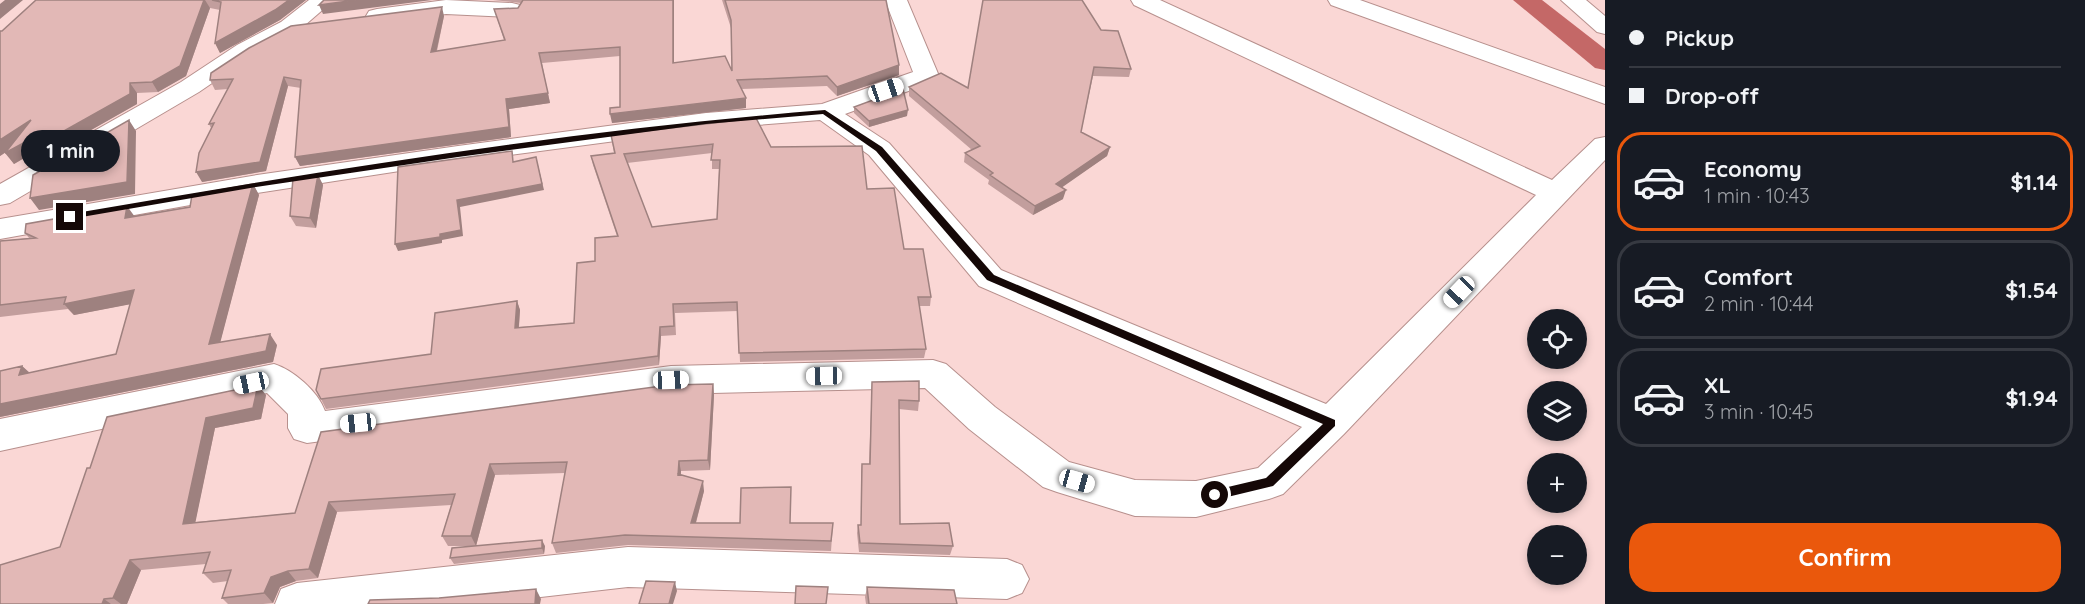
<!DOCTYPE html>
<html lang="en">
<head>
<meta charset="utf-8">
<style>
  :root { --surface:#171b24; --page:#242831; --text:#f1f3f6; --muted:#9ea1a6; --line:#363941; --accent:#ea580c }
  body { margin:0; font-family:Quicksand,sans-serif; background:var(--page); color:var(--text); height:100vh; display:flex; flex-direction:column; font-size:22px; white-space:nowrap }
  * { box-sizing:border-box; margin:0 }
  p { font-size:20px; color:var(--muted) }
  .icon { flex:none; width:33px; height:33px; fill:none; stroke:currentColor; stroke-width:2; stroke-linecap:round; stroke-linejoin:round }
  .map { position:relative; flex:1; overflow:hidden }
  .details { display:flex; flex-direction:column; background:var(--surface); width:480px }
  .details>* { flex:none }
  .banner { display:grid; align-content:center; height:132px; padding:0 24px; background:var(--surface) }
  .buttons { position:absolute; left:1527px; top:309px; display:grid; gap:12px }
  .buttons a { display:grid; place-items:center; width:60px; height:60px; border-radius:50%; background:var(--surface); box-shadow:0 3px 9px #0003; font-size:30px }
  .end { position:absolute; width:27px; height:27px; margin:-14px; border:8px solid #150807; background:#fff; box-shadow:0 0 0 3px #fff }
  .from { border-radius:50% }
  .bubble { position:absolute; height:42px; border-radius:21px; background:var(--surface); box-shadow:0 3px 9px #0003; font-size:20px; font-weight:700; line-height:42px; text-align:center }
  .car { position:absolute; width:18px; height:36px; margin:-18px -9px; border-radius:8px; box-shadow:0 0 4px 2px #0007; background:linear-gradient(#fff 24%,#345 0 40%,#fff 0 76%,#345 0 86%,#fff 0) }
  .banner b { display:flex; align-items:center; gap:21px; height:57px; font-size:22px }
  .banner b+b { border-top:2px solid var(--line) }
  .banner i { width:15px; height:15px; background:var(--text) }
  ul { padding:0; list-style:none }
  li { display:flex; align-items:center; gap:18px; height:99px; margin:0 12px 9px; padding:0 12px; border:3px solid var(--line); border-radius:24px }
  li div { flex:1 }
  li b { display:block; font-size:22px }
  li em { font-style:normal; font-weight:700 }
  li.current { border-color:var(--accent) }
  li>.icon { width:54px; height:54px; stroke-width:1.5 }
  .cta { display:flex; gap:12px; margin-top:auto; padding:12px 24px }
  .cta a { flex:1; height:69px; border-radius:24px; background:var(--accent); color:#fff; font-size:24px; font-weight:700; line-height:69px; text-align:center }
  main { display:flex; flex:1; min-height:0 }
  .map>svg:first-child { display:block }
  .lines { fill:none; stroke-linecap:round; stroke-linejoin:round }
  .canal { fill:#c46867; fill-rule:evenodd }
  .street-casing { stroke:#b7908d; stroke-width:2 }
  .street { fill:#fff; fill-rule:evenodd }
  .wall { fill:#c29e9d; fill-rule:evenodd }
  .shaded-wall { fill:#9e817f }
  .building { fill:#e2b8b6; stroke:#9e817f; stroke-width:1.5; fill-rule:evenodd }
  .route { fill:#150807 }
</style>
</head>
<body>
<main>
<div class="map">
<svg width="1605" height="604" viewBox="0 0 1605 604">
  <rect width="100%" height="100%" fill="#fad7d5"/>
  <g class="lines">
    <path class="canal" d="M1513 0H1542L1605 49V70L1595 68Z"/>
    <g class="street-casing">
      <path id="street" d="M309 0H334L297 32 253 55 199 92 10 203 0 205V184L181 82 237 45 281 22Z
        M446 0 512 3 520 5 523 10 520 15 512 17 446 14 377 23 369 21 366 16 369 11 377 9Z
        M885 0H907L939 76 936 81 845 114 889 143 1001 270 1326 404 1536 195 1134 5 1131 0H1160L1552 180 1595 139 1605 137V160L1344 434 1283 494 1269 499 1196 517 1135 516 1057 492 1043 487 969 429 925 388 671 394 307 443 294 439 288 428V414L267 393 0 451V419L274 364C293 370 318 391 325 411L671 366 933 360 946 364 995 407 1069 462 1135 480 1196 481 1258 468 1302 427 979 286 869 155 820 120 706 129 458 162 257 193 0 239V219L257 175 458 146 706 113 822 104 913 72Z
        M1328 0H1360L1605 87V104L1331 5Z
        M1561 0H1586L1605 16V34L1597 32Z
        M628 547 1007 559 1022 565 1029 579 1022 593 1007 599 628 587 479 604H275L281 589 297 583Z"/>
    </g>
    <use href="#street" class="street"/>
  </g>
  <path class="wall" d="M36 0H306L280 20 220 53 215 43 220 10 210 8 186 76 158 92 137 93V104L47 155 41 148 14 164 6 152 0 156V31H2Z
    M493 0H674V63L732 71 731 28 722 0H886L899 65V75L837 96 827 86 741 89 746 108 612 123 620 107V56L542 63 550 103 509 109 511 137 300 166 295 157 301 88 288 86 266 171 202 182 211 128 209 124 228 89 215 90 210 80 444 16 437 51 504 40 494 9 518 8 521 3Z
    M1101 30 1131 69 1129 77 1093 76 1081 132 1110 147 1107 156 1061 187 1063 199 1033 215 988 184 989 180 964 162 965 153 972 150 909 96V87L968 88Z
    M854 107 907 116 869 127 854 113Z
    M611 135 771 147 867 189 904 249 931 297 930 306H919L926 349 924 358 740 362 738 311 675 313 676 335 661 336 659 365 326 409 321 399 431 354 517 301 520 310 519 327 574 323 595 261 617 236 593 165 591 156 614 153ZM712 153V169H719L717 219 652 227 627 163Z
    M318 175 323 185 316 228 296 226 290 216Z
    M253 184 259 195 220 342 277 345 273 362 0 417V371L22 366 30 373 116 354 130 304 74 315 68 309 0 317V241L29 238 25 233 135 217 190 207Z
    M872 382 919 401 918 411 899 409 900 524 953 546 950 555 859 552 857 533 858 525H861V473L862 464H869Z
    M713 384 714 395 710 470 681 471V475L704 491 696 523H833L831 551 628 545 556 553 552 543 565 473 495 475 476 546H448L442 536 451 505 337 512 318 578 296 581 280 587 273 603 263 604H228L222 598 228 581 213 583 203 573 206 564 141 570 127 604H0L60 547 90 468 266 395 261 419 215 428 195 522 295 513Z
    M545 546 544 554 454 564 450 558Z
    M867 587 957 604H866L865 597Z"/>
  <path class="shaded-wall" d="M5 0H23L0 19V4Z
    M204 0H205L210 8 186 76 158 92 152 82Z
    M289 0H306L280 20 220 53 215 43Z
    M356 0H432L323 14 319 5Z
    M673 0H674V72L673 63Z
    M442 7 444 16 434 62 431 52Z
    M539 53 550 103 509 109 511 137 300 166 295 157 506 99Z
    M899 65V75L837 96V87Z
    M284 77 288 86 266 171 202 182 196 172Z
    M130 83 137 93V104L47 155 41 148 14 164 5 153Z
    M746 98V108L612 123 610 114Z
    M908 110 907 116 869 127V121Z
    M31 120 39 130 0 156V140Z
    M129 120 136 131 135 194 39 210 30 198Z
    M1110 147 1107 156 1054 193 1056 184Z
    M536 157 544 190 460 207 463 236 442 240V243L398 251 395 244 440 234 457 200Z
    M318 175 323 185 316 228 310 218Z
    M253 184 259 195 217 355 209 344Z
    M1066 190 1063 199 1033 215 1035 206Z
    M127 206 135 217 125 218Z
    M134 290 142 302 74 315 64 304Z
    M517 301 520 310 518 337 515 328Z
    M660 327 661 336 659 365 658 356Z
    M270 334 277 345 273 362 0 417V404Z
    M22 366 33 376 19 375Z
    M713 384 714 395 710 470 708 460Z
    M258 385 266 395 261 419 215 428 193 534 183 524 206 418Z
    M679 461 681 471 680 486 678 476Z
    M490 464 495 475 476 546 471 536Z
    M703 481 704 491 693 533 691 523Z
    M329 502 337 512 318 578 309 569Z
    M542 540 545 546 544 554 542 548Z
    M130 560 141 570 127 604H121L113 598Z
    M288 571 296 581 280 587 273 603 264 593 271 577Z
    M675 582 677 591 673 604H669Z
    M536 589 541 599 540 604H535Z
    M104 599 111 604H102Z"/>
  <path class="building" d="M36 0H204L180 66 152 82 130 83V94L39 145 40 134 5 153 31 120 0 140V31H2Z
    M212 0H289L275 10 215 43 221 2Z
    M324 0H356L319 5Z
    M523 0H673V63L725 56 732 71 731 20 725 0H886L899 65 837 87 827 76 737 80 746 98 610 114V108L620 107V47L539 53 548 93 506 99 509 127 295 157 301 80 284 77 260 162 196 172 199 153 214 123 209 124 233 79 210 80 211 73 249 48 291 26 442 7 431 52 505 40 494 9 518 8Z
    M983 0H1082L1101 30 1118 31 1131 69 1094 67 1081 132 1110 147 1056 184 1066 190 1035 206 990 175 993 173 965 153 980 146 909 87 941 73 968 88Z
    M903 89 908 110 869 121 854 107Z
    M756 118 771 147 862 146 867 189 894 188 904 249H923L931 297H918L926 349 739 353 737 302 673 304 674 326 660 327 658 356 321 399 316 390 321 369 431 354 435 313 517 301 515 328 574 323 577 263 595 261V238L618 236 591 156 615 153 611 135ZM713 144 711 160H720L717 219 652 227 624 154Z
    M129 120 127 182 30 198 33 175Z
    M512 151 513 162 536 157 542 184 457 200 461 230 440 234V237L395 244 398 167Z
    M318 175 310 218 290 216 293 178Z
    M253 184 209 344 270 334 266 351 0 404V371L22 366 19 375 116 354 134 290 64 304 66 297 0 305V241L36 238 25 233 26 224 127 206 125 218 190 207 192 195Z
    M919 381V401L899 400 900 524 949 523 953 546 860 543 858 525H861L862 464H870L872 382Z
    M713 384 708 460 679 461 678 476V474L703 481 691 523H740L741 488 791 487 790 523H833L831 541 625 535 552 543 567 462 490 464 471 536H442L455 494 329 502 309 569 288 571 271 577 264 593 222 598 231 570 203 573 210 552 130 560 113 598 104 599 102 604H0V565L60 547 87 468H90L107 417 258 385 253 408 206 418 183 524 295 513 321 432 669 385Z
    M542 540V548L450 558 452 548Z
    M646 581 675 582 669 604H639Z
    M796 586 828 587 826 604H795Z
    M867 587 954 590 957 604H869Z
    M536 589 535 604H368L370 600 439 598Z"/>
  <path class="route" d="M825 110 882 147 994 275 1335 420V426L1273 486 1215 500 1211 499V491L1266 478 1323 424 987 280 876 151 823 114 706 124 458 157 256 187 70 219 65 217 70 214C320 171 571 130 825 110Z"/>
</svg>
<div class="buttons">
<a><svg class="icon" aria-label="locate" viewBox="0 0 24 24"><circle cx="12" cy="12" r="6"/><path d="M12 2v4M12 18v4M2 12h4M18 12h4"/></svg></a>
<a><svg class="icon" aria-label="layers" viewBox="0 0 24 24"><path d="M12 4l9 5-9 5-9-5zM3 14l9 5 9-5"/></svg></a>
<a>+</a>
<a>−</a>
</div>
<i class="end from" style="left:1215px;top:495px"></i>
<i class="end" style="left:70px;top:217px"></i>
<div class="bubble" style="left:21px;top:130px;width:99px">1 min</div>
<i class="car" style="left:886px;top:90px;rotate:71deg"></i>
<i class="car" style="left:1459px;top:292px;rotate:224deg"></i>
<i class="car" style="left:824px;top:376px;rotate:269deg"></i>
<i class="car" style="left:671px;top:380px;rotate:88deg"></i>
<i class="car" style="left:251px;top:383px;rotate:258deg"></i>
<i class="car" style="left:358px;top:423px;rotate:264deg"></i>
<i class="car" style="left:1077px;top:481px;rotate:106deg"></i>
</div>
<section class="details">
<div class="banner">
<b><i class="from"></i>Pickup</b>
<b><i></i>Drop-off</b>
</div>
<ul>
<li class="current"><svg class="icon" aria-label="car" viewBox="0 0 24 24"><path d="M5 17H2v-5l4-1 3-4h7l3 4 3 1v5h-3M9 17h6M6 11h13"/><circle cx="7" cy="17" r="2"/><circle cx="17" cy="17" r="2"/></svg><div><b>Economy</b><p>1 min · 10:43</p></div><em>$1.14</em></li>
<li><svg class="icon" aria-label="car" viewBox="0 0 24 24"><path d="M5 17H2v-5l4-1 3-4h7l3 4 3 1v5h-3M9 17h6M6 11h13"/><circle cx="7" cy="17" r="2"/><circle cx="17" cy="17" r="2"/></svg><div><b>Comfort</b><p>2 min · 10:44</p></div><em>$1.54</em></li>
<li><svg class="icon" aria-label="car" viewBox="0 0 24 24"><path d="M5 17H2v-5l4-1 3-4h7l3 4 3 1v5h-3M9 17h6M6 11h13"/><circle cx="7" cy="17" r="2"/><circle cx="17" cy="17" r="2"/></svg><div><b>XL</b><p>3 min · 10:45</p></div><em>$1.94</em></li>
</ul>
<div class="cta"><a>Confirm</a></div>
</section>
</main>
</body>
</html>
